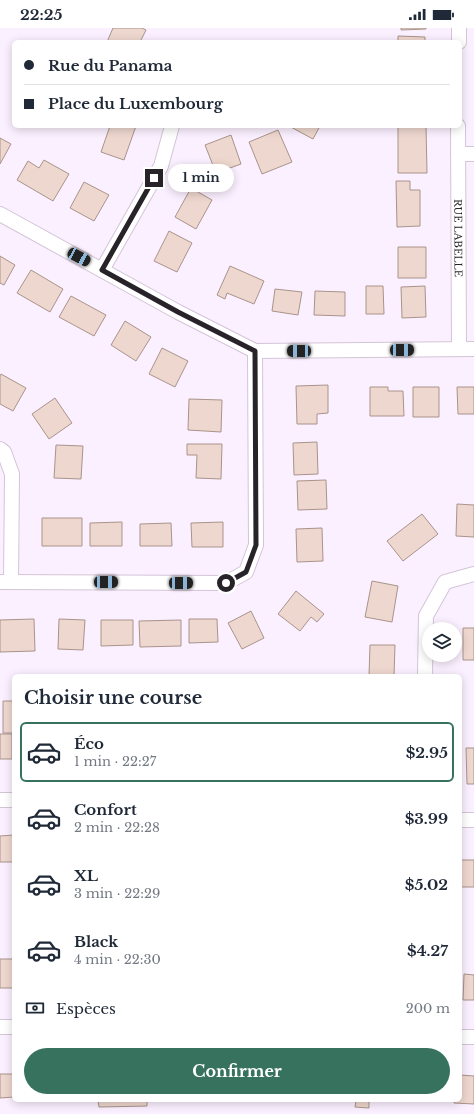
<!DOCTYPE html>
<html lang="fr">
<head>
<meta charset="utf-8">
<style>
  :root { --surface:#fff; --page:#f6f6f7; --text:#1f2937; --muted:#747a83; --line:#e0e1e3; --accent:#36725d }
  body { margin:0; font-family:"Libre Baskerville",serif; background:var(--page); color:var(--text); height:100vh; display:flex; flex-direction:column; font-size:15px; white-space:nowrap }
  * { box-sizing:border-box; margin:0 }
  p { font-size:13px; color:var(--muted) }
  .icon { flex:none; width:22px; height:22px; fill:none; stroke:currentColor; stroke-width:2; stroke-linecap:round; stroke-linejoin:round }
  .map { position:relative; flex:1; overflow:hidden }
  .details { position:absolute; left:12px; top:646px; width:450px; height:428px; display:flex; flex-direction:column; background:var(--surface); border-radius:6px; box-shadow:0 2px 10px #0003 }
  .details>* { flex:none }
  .banner { position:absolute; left:12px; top:12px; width:450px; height:88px; border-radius:6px; box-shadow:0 2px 10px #0003; display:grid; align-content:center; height:88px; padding:0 12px; background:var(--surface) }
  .buttons { position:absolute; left:422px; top:594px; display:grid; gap:8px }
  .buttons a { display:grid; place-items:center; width:40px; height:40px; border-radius:50%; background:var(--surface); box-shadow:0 2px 10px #0003; font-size:20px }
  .end { position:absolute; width:18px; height:18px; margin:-9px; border:5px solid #282329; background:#fff; box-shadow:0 0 0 2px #fff }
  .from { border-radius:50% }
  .bubble { position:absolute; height:28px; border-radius:14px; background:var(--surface); box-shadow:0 2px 10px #0003; font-size:13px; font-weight:700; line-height:28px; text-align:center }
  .car { position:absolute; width:12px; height:24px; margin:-12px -6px; border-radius:5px; box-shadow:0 0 3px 1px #0007; background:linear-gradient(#222 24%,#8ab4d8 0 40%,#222 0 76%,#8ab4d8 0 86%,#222 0) }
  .banner b { display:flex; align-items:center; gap:14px; height:38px; font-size:15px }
  .banner b+b { border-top:1px solid var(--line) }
  .banner i { width:10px; height:10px; background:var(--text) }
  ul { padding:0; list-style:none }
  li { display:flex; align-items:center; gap:12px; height:60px; margin:0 8px 6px; padding:0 4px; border:2px solid transparent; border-radius:6px }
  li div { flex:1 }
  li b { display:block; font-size:15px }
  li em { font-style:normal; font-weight:700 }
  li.active { border-color:var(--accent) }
  li>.icon { width:36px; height:36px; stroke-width:1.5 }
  h2 { padding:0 12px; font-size:18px; line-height:48px }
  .pay { display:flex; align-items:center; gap:10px; height:44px; padding:0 12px; font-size:15px }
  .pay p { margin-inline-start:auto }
  .primary-button { display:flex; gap:8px; margin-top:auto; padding:8px 12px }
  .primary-button a { flex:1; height:46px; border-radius:24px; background:var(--accent); color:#fff; font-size:16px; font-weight:700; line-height:46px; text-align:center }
  .status { display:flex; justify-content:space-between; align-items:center; height:28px; padding:0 20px; background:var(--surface); direction:ltr }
  .status svg { height:11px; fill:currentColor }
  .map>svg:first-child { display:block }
  .building { fill:#eed7ce; stroke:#a9938b }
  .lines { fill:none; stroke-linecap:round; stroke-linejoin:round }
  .street-casing { stroke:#d3c5d7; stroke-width:16 }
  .street { stroke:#fff; stroke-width:14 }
  .route { stroke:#282329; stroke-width:5 }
  .labels { text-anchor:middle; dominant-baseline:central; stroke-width:3.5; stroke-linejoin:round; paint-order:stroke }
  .street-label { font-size:10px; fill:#282329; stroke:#fbf0ff }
</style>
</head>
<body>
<div class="status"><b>22:25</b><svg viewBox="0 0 49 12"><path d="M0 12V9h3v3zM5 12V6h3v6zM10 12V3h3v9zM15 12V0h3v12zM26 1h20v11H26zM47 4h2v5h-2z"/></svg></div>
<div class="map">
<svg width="474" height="1086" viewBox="0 0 474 1086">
  <rect width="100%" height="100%" fill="#fbf0ff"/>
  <path class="building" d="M113 0H142L146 2 140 14H107Z
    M401 0H426V1L401 2Z
    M398 8 425 9V14H398Z
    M110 98H136L124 132 101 124Z
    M289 98H320L313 111Z
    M398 98H426L427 145H398Z
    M278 102 292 134 262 146 249 114Z
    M231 107 241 136 216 145 205 117Z
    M0 110 11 116 0 136Z
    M44 132 69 146 53 173 17 152 28 133 39 140Z
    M396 153H410V162H420V198L397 199Z
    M84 154 109 167 94 193 70 180Z
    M191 160 212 172 196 201 175 189Z
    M169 203 192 215 177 244 154 233Z
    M398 219H426V250H398Z
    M0 228 15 237 4 257 0 255Z
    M230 238 264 253 254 276 227 265 225 271 217 267Z
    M31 242 63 261 50 284 17 265Z
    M366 258H383L384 286H366Z
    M425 258 426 289 402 290 401 259Z
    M275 261 302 264 298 287 272 283Z
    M315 263 345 264V288L314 287Z
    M71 268 106 287 94 308 59 289Z
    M125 293 151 309 136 333 111 317Z
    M162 320 188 333 175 359 149 346Z
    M1 346 26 360 13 383 0 376V348Z
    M328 357V385L317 386V396H297L296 358Z
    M370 359H388V363H403L404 388H370Z
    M413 359H439V389H413Z
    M457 359H474V386H458Z
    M55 370 72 395 49 411 32 386Z
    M189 371 222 372 221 404 188 402Z
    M317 414 318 446 294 447 293 415Z
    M187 416H222L221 451 196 450 197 427H187Z
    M56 417 83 418 81 451 54 450Z
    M326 452 327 481 298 482 297 453Z
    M457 476 474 477V509L456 508Z
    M422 486 438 506 403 533 387 513Z
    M42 490H82V518H42Z
    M122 494V518H90V495Z
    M223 494V519H192L191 495Z
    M171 495 172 518H140V496Z
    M322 500 323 533 297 534 296 501Z
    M372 553 398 558 392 594 365 589Z
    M296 563 324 586 317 594 311 589 300 603 278 586Z
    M251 583 264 610 242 621 228 595Z
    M34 591 35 623 0 624V592Z
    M59 591 85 592 83 622 58 621Z
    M189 591H217L218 614 189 615Z
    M101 592H133V617L101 618Z
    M181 592V618L140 619 139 593Z
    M463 600H474V632H463Z
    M370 617H395L394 648H369Z
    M3 673H14V705H3Z
    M0 706H12V731H0Z
    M466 720H474V756H467Z
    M14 807V834H0V808Z
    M460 832H474V859H460Z
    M0 931H14V960H0Z
    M464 946 474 947V972H463Z
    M0 1046H14V1069L0 1070Z
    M460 1047 474 1048V1076L454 1075V1072H460Z
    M98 1072H147V1078L99 1079Z
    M340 1072H369V1080L355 1079 356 1073Z"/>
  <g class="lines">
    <g class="street-casing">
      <g id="street">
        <path d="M459 14V0"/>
        <path id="s1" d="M458 98 459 321"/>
        <path d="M458 126H474"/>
        <path d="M0 186 178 284 255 323 474 321"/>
        <path d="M102 242 161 138 172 98"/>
        <path d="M0 421 4 424 12 446 11 554"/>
        <path d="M0 554 226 555 246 544 256 517 255 323"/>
        <path d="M425 648 426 588 445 554 474 546"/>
        <path d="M0 772H14"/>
        <path d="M460 792H474"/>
        <path d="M0 999H14"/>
        <path d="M460 1009H474"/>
      </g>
    </g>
    <use href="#street" class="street"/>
  </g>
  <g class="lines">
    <path class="route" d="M154 150 102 242 178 284 255 323 256 517 246 544 226 555"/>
  </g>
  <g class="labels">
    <g class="street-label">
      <text stroke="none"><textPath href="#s1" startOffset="112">RUE LABELLE</textPath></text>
    </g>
  </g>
</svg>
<div class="buttons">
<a><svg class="icon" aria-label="layers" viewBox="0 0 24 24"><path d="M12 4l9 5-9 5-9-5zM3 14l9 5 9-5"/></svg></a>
</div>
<i class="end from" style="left:226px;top:555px"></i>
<i class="end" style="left:154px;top:150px"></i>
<div class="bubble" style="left:168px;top:136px;width:66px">1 min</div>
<i class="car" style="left:79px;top:229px;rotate:118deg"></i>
<i class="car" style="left:402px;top:322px;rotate:89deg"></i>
<i class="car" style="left:299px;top:323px;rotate:270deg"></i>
<i class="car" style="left:106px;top:554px;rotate:90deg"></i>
<i class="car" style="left:181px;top:555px;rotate:90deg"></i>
<div class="banner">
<b><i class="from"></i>Rue du Panama</b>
<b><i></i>Place du Luxembourg</b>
</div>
<section class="details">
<h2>Choisir une course</h2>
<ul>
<li class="active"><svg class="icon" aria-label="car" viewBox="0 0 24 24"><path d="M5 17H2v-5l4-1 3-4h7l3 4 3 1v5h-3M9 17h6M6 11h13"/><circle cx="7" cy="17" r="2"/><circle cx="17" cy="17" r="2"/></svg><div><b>Éco</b><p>1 min · 22:27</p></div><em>$2.95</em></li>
<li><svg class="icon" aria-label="car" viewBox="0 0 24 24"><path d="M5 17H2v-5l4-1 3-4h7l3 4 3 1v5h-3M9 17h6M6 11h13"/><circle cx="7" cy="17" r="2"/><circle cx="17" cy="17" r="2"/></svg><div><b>Confort</b><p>2 min · 22:28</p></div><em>$3.99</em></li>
<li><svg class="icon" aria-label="car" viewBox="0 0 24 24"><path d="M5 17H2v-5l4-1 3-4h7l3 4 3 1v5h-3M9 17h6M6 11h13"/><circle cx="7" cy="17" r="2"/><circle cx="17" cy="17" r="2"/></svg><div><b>XL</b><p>3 min · 22:29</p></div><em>$5.02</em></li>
<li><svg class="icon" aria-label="car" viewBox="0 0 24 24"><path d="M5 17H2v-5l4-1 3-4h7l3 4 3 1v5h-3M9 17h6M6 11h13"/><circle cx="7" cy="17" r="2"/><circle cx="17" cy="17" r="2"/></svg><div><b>Black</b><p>4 min · 22:30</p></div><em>$4.27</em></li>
</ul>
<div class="pay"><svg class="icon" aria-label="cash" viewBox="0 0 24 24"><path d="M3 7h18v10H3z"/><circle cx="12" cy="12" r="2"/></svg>Espèces<p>200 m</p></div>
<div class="primary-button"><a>Confirmer</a></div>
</section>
</div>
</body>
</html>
